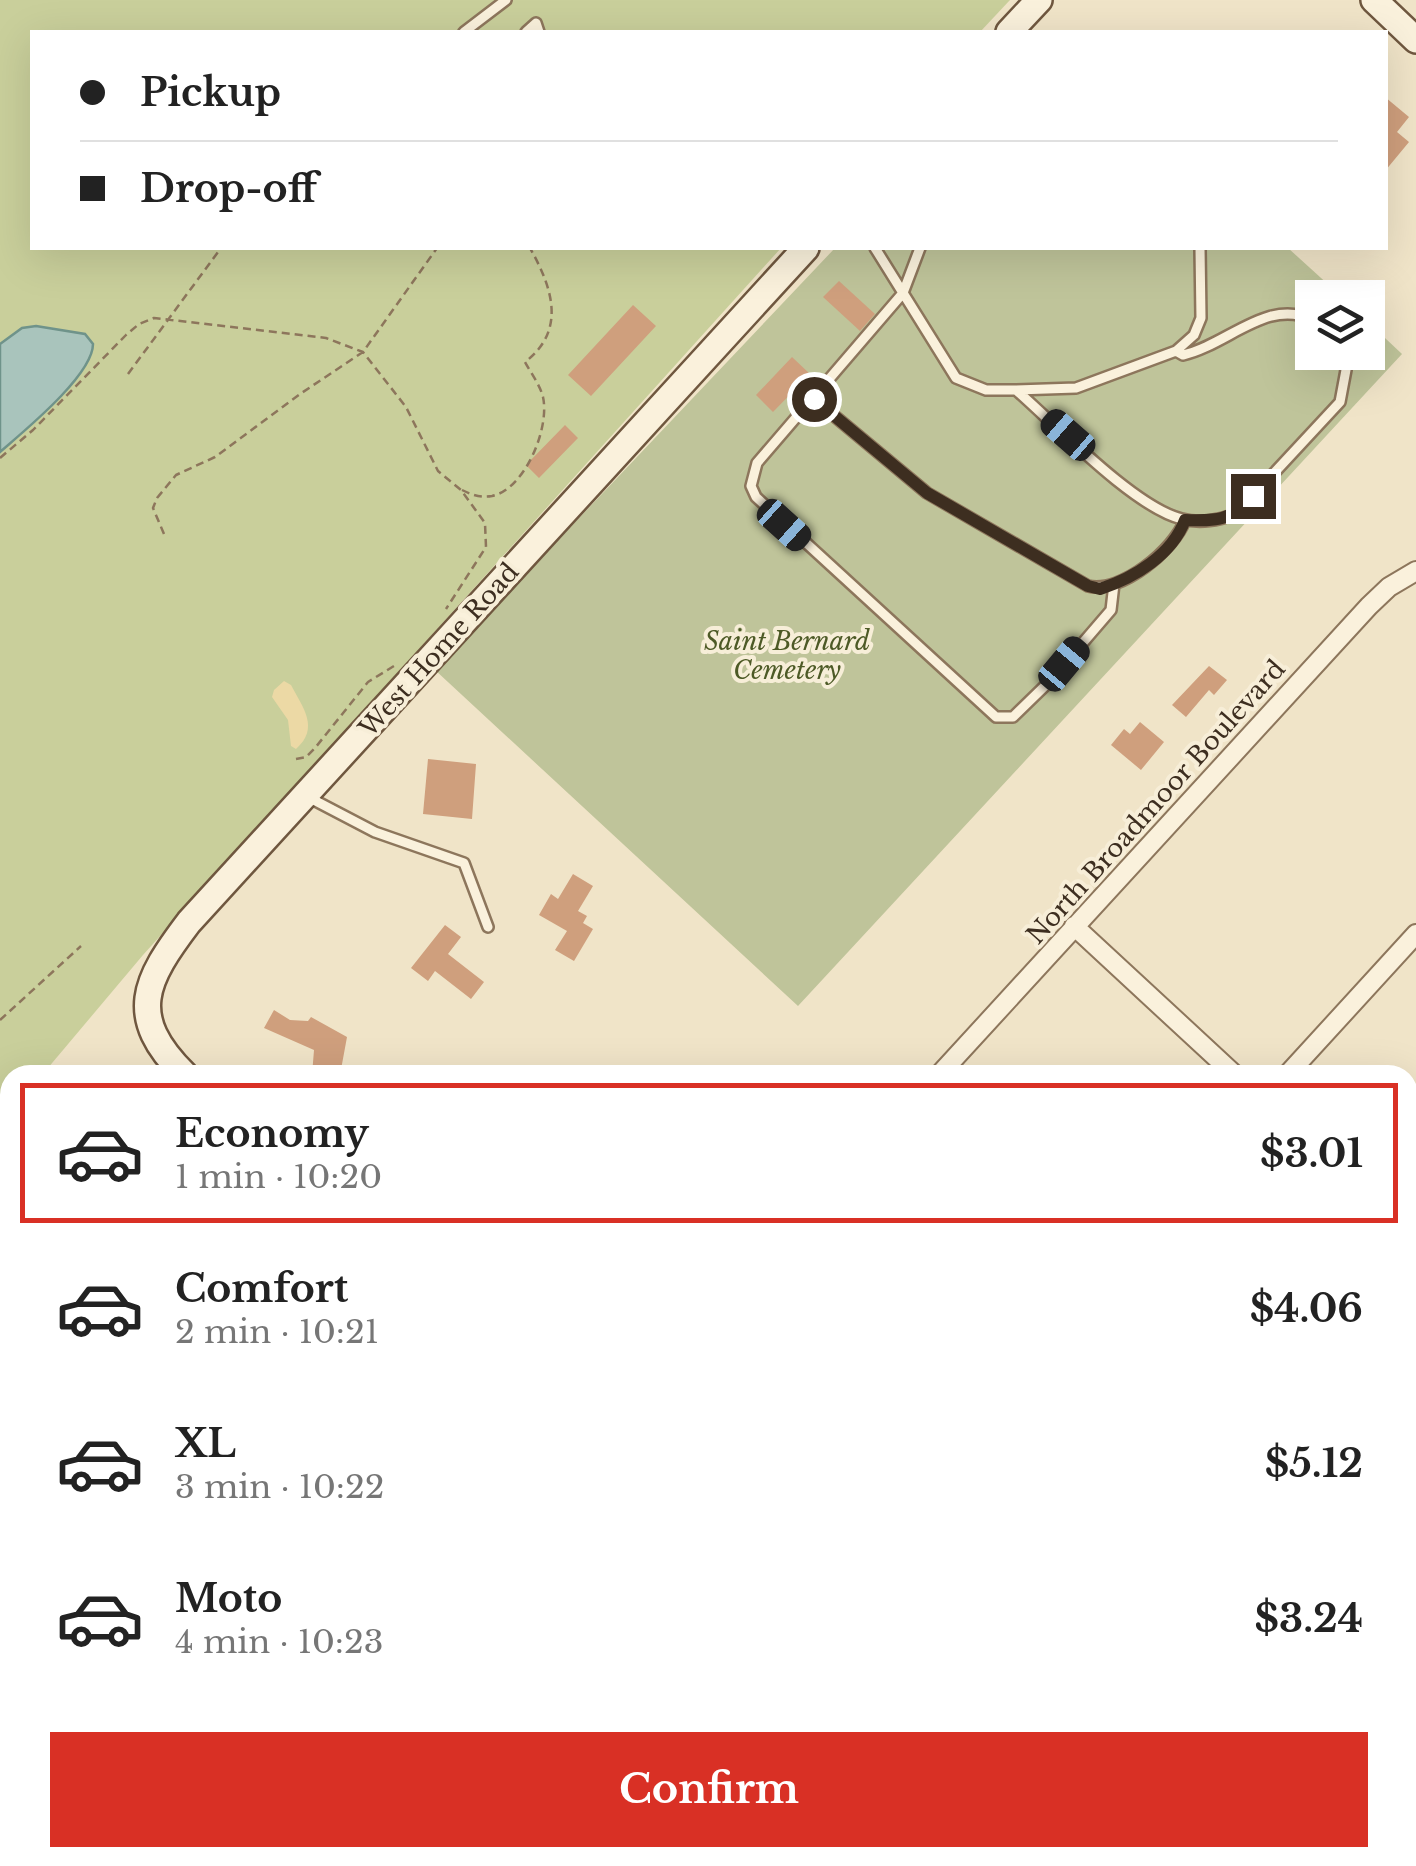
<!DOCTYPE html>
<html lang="en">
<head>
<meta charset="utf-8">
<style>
  :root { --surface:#fff; --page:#f2f2f2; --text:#222; --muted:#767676; --line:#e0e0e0; --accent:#d93025 }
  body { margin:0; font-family:"Libre Baskerville",serif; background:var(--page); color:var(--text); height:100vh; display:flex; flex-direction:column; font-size:38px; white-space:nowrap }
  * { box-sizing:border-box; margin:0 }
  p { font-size:32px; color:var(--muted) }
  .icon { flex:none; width:55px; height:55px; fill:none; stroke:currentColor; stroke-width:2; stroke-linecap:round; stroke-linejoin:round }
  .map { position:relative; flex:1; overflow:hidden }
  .drawer { position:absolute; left:0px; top:1065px; width:1418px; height:802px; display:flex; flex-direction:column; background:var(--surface); border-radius:30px 30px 0 0; box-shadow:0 10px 40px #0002 }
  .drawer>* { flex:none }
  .guide { position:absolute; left:30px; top:30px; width:1358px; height:220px; border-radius:0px; box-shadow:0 10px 40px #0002; display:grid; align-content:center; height:220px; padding:0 50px; background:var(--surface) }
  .fabs { position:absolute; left:1295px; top:280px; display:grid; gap:20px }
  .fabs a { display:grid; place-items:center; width:90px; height:90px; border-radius:0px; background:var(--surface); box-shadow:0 10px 40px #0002; font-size:50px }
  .end { position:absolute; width:45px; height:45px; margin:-22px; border:12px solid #3d2e20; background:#fff; box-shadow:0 0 0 5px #fff }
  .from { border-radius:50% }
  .car { position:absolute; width:30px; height:60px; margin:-30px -15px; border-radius:12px; box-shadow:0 0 8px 2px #0007; background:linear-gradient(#222 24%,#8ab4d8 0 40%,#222 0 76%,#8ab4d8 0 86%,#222 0) }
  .guide b { display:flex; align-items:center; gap:35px; height:95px; font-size:38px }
  .guide b+b { border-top:2px solid var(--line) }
  .guide i { width:25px; height:25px; background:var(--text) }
  ul { padding:18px 0 0; list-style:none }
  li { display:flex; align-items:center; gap:30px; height:140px; margin:0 20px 15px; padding:0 30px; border:5px solid transparent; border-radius:0px }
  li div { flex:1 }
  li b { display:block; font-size:38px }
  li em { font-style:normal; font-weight:700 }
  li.current { border-color:var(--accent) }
  li>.icon { width:90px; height:90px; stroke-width:1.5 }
  .primary-button { display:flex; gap:20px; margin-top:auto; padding:20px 50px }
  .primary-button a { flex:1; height:115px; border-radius:0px; background:var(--accent); color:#fff; font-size:40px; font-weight:700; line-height:115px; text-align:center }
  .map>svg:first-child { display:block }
  .green { fill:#c9cf9b }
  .sand { fill:#ecd9a5 }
  .cemetery { fill:#bfc49a }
  .water { fill:#a9c4bc; stroke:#6f938a; stroke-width:2.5 }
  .building { fill:#cf9f7d }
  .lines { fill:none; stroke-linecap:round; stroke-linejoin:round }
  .lane-casing { stroke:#8d765c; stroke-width:14 }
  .street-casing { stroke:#8d765c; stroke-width:22 }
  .secondary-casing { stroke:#6f573f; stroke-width:30 }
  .path { stroke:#8d765c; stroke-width:2.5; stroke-dasharray:8 5; stroke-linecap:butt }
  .lane { stroke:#faf1dc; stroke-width:9 }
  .street { stroke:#faf1dc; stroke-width:18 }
  .secondary { stroke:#faf1dc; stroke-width:25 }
  .route { stroke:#3d2e20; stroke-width:12 }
  .labels { text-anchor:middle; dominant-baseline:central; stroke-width:8; stroke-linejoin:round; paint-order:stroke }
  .park-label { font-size:25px; font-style:italic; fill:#4d5a26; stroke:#f7eed8 }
  .street-label { font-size:25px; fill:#3d2e20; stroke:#f7eed8 }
</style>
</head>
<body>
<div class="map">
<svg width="1416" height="1866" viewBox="0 0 1416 1866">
  <rect width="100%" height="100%" fill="#f0e4c8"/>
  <path class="green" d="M0 0H1010L980 32H32V248H781L143 955 42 1075H10V1301L0 1300Z"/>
  <path class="sand" d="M284 681 291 685C303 708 320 728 296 749L291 746 288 720 272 697 274 690Z"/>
  <path class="cemetery" d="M835 248H1288L1342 297 1312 298V352H1368V322L1402 354 798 1006 435 670Z"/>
  <path class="water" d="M36 326 85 334 93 344C93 375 24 431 0 452V344L22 328Z"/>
  <path class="building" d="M1385 97 1409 117 1397 132 1409 142 1385 171Z
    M839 281 875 314 860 331 823 297Z
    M633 305 656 326 591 396 568 375Z
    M792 357 810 374 773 412 756 395Z
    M565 425 578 438 539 478 526 465Z
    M1209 666 1227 680 1214 695 1209 690 1186 717 1172 705Z
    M1140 722 1164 742 1141 770 1111 745 1124 729 1130 734Z
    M428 759 476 764 472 819 423 814Z
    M573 874 593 886 578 911 587 916 583 923 593 929 574 961 555 950 567 931 539 915 551 894 558 899Z
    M445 925 461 937 448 954 484 982 471 999 435 971 428 981 411 968Z
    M274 1010 290 1020 308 1021 311 1017 347 1037 340 1075H312L314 1050 264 1028Z"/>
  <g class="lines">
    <g class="lane-casing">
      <path id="lane" d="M464 32 506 0
        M526 32 536 23 539 32
        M875 248 956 378 986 390H1016
        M920 248 903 293 757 463 751 486 756 497 996 717H1013L1050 681 1111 610 1114 584
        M1200 248 1201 318 1194 335 1176 351 1076 388 1016 390C1056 425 1135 508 1182 519 1201 524 1218 520 1236 514L1340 402 1346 370 1340 352
        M1176 351 1183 355C1227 345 1269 297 1312 320
        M814 399 927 493 1088 586C1121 594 1174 550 1185 520
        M308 797 375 832 464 863 488 927"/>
    </g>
    <g class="street-casing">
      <path id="street" d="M1074 926 1235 1075
        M939 1075 1369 606 1389 587 1416 571
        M1287 1075 1416 934
        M1408 1233 1416 1241
        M1408 1321 1416 1312
        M1408 1695H1416
        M785 1858 792 1866
        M1217 1858 1226 1866
        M196 1866 201 1858
        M628 1866 634 1858
        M972 1866 980 1858"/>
    </g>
    <g class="secondary-casing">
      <path id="secondary" d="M1374 0 1416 40
        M1009 32 1039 0
        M185 1075C125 1016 145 980 189 922L806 248
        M0 1381 10 1375"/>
    </g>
    <path class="path" d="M128 374 221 248
      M0 458 33 430 126 335 139 324 154 318 326 338 363 352 406 407 438 471 461 490 485 523 486 547 446 609
      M462 490C472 495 481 498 492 496 525 489 550 428 543 397 540 385 531 373 525 362 567 330 552 287 530 248
      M164 534 153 508 157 498 176 475 215 457 300 394 363 352 437 248
      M296 759 306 757 315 748 368 682 394 666
      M0 1020 81 946"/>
    <use href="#lane" class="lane"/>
    <use href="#street" class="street"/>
    <use href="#secondary" class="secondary"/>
  </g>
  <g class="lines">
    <path class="route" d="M814 399 927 493 1088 586 1100 589C1134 578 1172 555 1185 520 1219 521 1229 521 1253 496"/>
  </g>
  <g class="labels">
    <g class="park-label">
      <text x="787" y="641">Saint Bernard<tspan x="787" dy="29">Cemetery</tspan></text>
    </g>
    <g class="street-label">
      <text transform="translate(439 650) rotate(-48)">West Home Road</text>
      <text transform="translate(1156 802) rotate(-48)">North Broadmoor Boulevard</text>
    </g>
  </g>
</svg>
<div class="fabs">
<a><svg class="icon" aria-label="layers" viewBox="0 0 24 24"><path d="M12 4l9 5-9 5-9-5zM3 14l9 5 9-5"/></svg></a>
</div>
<i class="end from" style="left:814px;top:399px"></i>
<i class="end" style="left:1253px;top:496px"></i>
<i class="car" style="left:1068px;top:435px;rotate:311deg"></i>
<i class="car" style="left:784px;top:525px;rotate:132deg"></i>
<i class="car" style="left:1064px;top:664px;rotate:40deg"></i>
<div class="guide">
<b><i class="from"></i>Pickup</b>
<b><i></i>Drop-off</b>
</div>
<section class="drawer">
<ul>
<li class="current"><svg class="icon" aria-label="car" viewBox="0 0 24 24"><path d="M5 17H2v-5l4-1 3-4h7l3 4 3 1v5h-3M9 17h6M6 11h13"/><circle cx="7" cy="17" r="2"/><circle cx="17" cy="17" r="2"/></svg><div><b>Economy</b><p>1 min · 10:20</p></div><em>$3.01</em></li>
<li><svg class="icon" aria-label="car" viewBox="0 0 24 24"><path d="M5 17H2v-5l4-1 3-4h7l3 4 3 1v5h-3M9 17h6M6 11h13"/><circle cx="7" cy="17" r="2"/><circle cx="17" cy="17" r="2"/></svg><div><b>Comfort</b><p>2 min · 10:21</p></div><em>$4.06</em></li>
<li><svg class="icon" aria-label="car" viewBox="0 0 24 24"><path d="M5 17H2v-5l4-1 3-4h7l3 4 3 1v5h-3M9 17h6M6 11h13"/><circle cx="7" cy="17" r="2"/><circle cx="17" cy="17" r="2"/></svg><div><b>XL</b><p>3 min · 10:22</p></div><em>$5.12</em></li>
<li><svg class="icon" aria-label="car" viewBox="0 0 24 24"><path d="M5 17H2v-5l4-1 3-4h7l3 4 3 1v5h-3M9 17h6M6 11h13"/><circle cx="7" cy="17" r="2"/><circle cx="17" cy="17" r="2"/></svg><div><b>Moto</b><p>4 min · 10:23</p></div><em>$3.24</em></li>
</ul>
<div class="primary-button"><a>Confirm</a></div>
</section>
</div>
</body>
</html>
